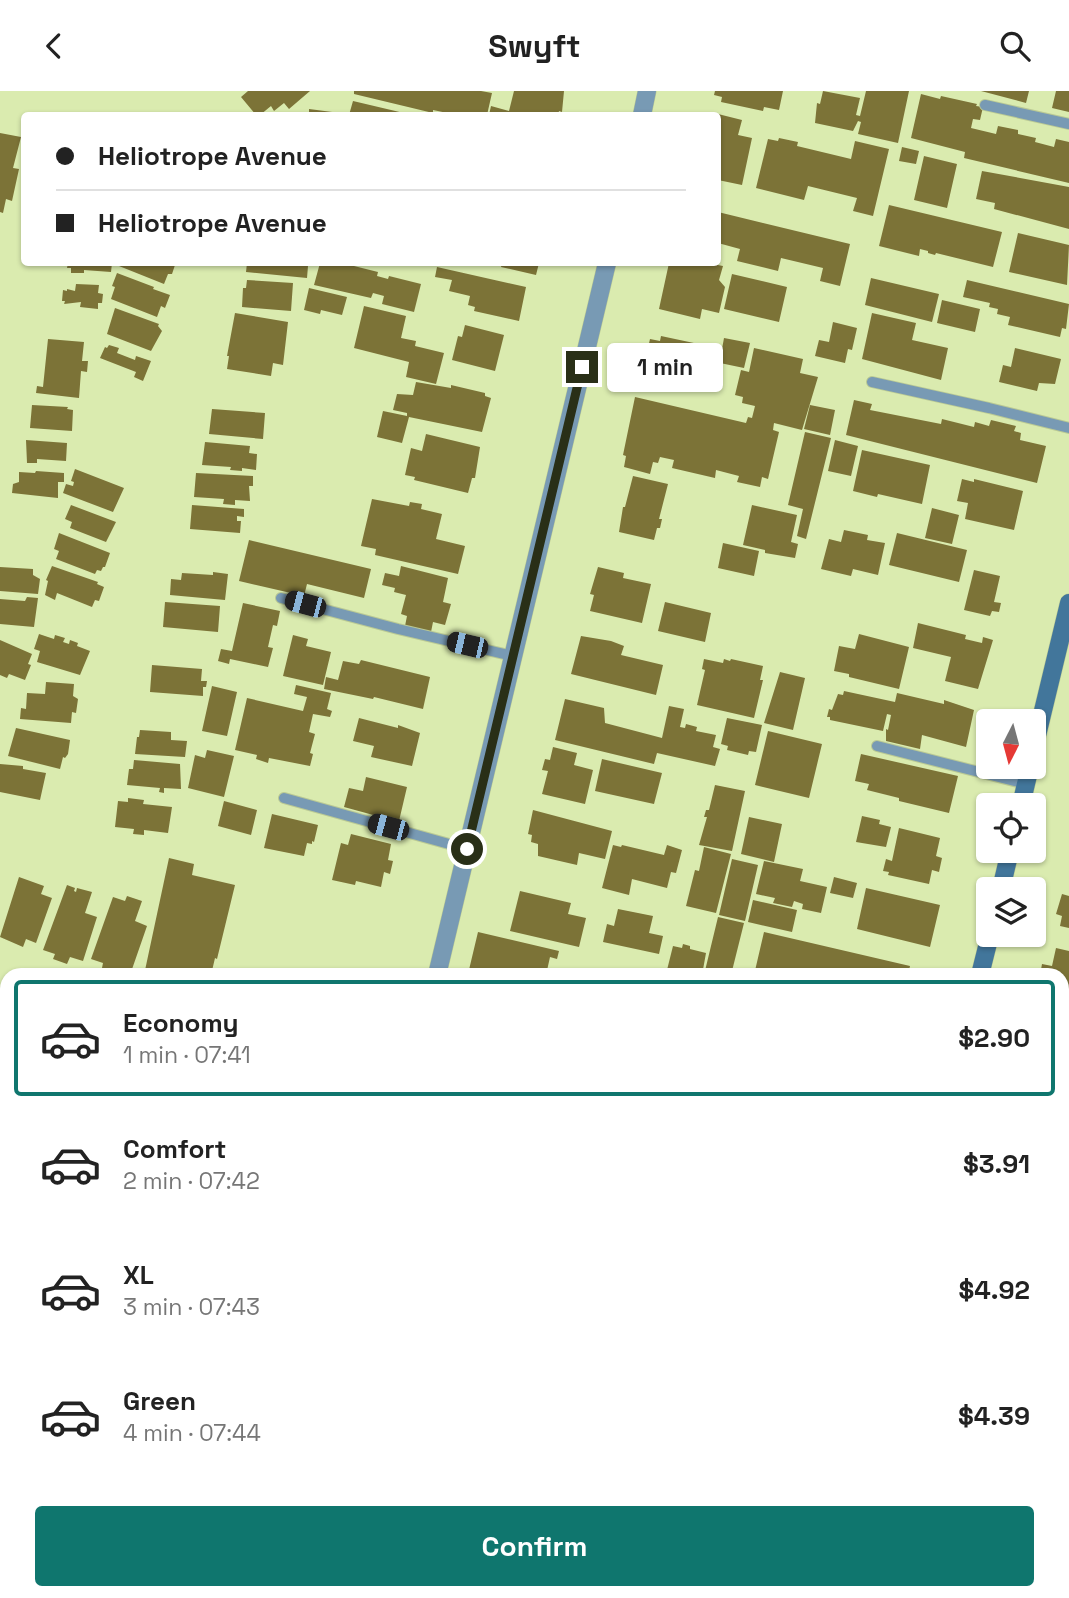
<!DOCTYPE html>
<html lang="en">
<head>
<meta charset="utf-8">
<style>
  :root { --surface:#fff; --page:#f2f2f2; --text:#222; --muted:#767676; --line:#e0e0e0; --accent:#0f766e }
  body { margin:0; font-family:"Space Grotesk",sans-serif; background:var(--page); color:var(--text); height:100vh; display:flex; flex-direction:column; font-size:26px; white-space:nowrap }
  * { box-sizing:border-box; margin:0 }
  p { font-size:23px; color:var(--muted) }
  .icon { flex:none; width:38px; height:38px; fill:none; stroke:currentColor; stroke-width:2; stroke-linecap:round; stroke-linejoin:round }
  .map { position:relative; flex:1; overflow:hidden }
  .drawer { position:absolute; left:0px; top:877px; width:1069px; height:632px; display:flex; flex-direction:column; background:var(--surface); border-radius:21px 21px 0 0; box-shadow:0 2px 5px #0004 }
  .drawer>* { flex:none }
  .banner { position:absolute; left:21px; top:21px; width:700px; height:154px; border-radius:7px; box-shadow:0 2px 5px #0004; display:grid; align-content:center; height:154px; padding:0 35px; background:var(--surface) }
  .needle { width:46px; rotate:186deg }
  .buttons { position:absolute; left:976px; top:618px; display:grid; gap:14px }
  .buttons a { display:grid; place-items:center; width:70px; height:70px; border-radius:7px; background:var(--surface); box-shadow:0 2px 5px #0004; font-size:35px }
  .end { position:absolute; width:32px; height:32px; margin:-16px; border:9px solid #292f17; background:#fff; box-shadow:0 0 0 4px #fff }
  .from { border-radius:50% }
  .bubble { position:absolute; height:49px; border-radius:7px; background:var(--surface); box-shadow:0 2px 5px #0004; font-size:23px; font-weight:800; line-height:49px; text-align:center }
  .car { position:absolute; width:21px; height:42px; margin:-21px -10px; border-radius:9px; box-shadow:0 0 5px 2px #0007; background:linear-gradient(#222 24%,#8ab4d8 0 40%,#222 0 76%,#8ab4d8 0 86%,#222 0) }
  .banner b { display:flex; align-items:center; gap:24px; height:66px; font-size:26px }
  .banner b+b { border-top:2px solid var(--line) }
  .banner i { width:18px; height:18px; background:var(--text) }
  ul { padding:12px 0 0; list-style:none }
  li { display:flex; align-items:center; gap:21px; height:116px; margin:0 14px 10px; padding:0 21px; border:4px solid transparent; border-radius:7px }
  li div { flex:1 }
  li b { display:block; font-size:26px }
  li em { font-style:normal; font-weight:800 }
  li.selected { border-color:var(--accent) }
  li>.icon { width:63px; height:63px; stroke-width:1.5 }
  .button { display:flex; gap:14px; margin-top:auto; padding:14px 35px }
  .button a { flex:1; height:80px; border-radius:7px; background:var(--accent); color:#fff; font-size:28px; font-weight:800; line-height:80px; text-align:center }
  header { display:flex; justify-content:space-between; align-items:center; height:91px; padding:0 35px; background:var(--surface); font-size:32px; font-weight:800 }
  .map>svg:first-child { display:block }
  .building { fill:#7c7337 }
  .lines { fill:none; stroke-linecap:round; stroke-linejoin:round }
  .lane-casing { stroke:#bac994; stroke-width:12 }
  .street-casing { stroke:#bac994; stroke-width:19 }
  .secondary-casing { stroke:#bac994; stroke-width:19 }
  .lane { stroke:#789ab4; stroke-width:10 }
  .street { stroke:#789ab4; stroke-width:18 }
  .secondary { stroke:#42769b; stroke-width:18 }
  .route { stroke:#292f17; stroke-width:9 }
</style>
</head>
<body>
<header><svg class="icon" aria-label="back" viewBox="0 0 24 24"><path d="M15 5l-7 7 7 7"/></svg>Swyft<svg class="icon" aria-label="search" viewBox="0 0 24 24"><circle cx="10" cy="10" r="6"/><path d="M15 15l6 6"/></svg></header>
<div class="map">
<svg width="1069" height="1507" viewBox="0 0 1069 1507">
  <rect width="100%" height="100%" fill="#daebaf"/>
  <path class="building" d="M248 0H310L289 18 284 12 274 20 271 15 260 24H256L241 6Z
    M354 0H481L492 2 487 24H457L433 19V22L354 3Z
    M514 0H564L562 21 559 20 558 24H489L491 15 509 20Z
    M715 0H783L779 19 764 16 763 20 721 11 722 6 714 4Z
    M823 0 860 7 856 24 860 25 866 0H909L898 52 858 43 861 31 858 30 853 40 815 32 817 12 820 13Z
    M981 0H1029L1026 12Z
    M1056 0H1069V21L1052 17Z
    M921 3 940 8 941 5 977 13 976 15 983 16 980 29 973 28 971 37 996 43 998 35 1018 39V43L1036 47 1035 51 1054 56 1056 48 1069 51V92L964 67 965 61 911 47Z
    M353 10 408 23V24H349Z
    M309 18 340 22V24H309Z
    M718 23 742 29 738 44 752 47 742 94 718 89Z
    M0 42 21 46 13 77 19 78 12 110 6 108 3 122 0 121Z
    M779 47 798 51 797 55 851 68 855 50 889 58 873 125 853 120 857 107 808 95 804 109 756 97 768 48 778 50Z
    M902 56 919 60 916 73 899 70Z
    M924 65 957 73 947 117 914 109Z
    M982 80 1069 96V138L994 118 995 112 976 108Z
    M889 114 1002 141 993 176 936 162 935 164 928 162V160L920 158 919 165 879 155Z
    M718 121 850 153 840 195 820 190 823 177 781 167 778 180 737 170 740 158 718 152Z
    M1018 142 1069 154 1067 194 1009 181Z
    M68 172H112L111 181 84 179V182H71V177H67Z
    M120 172H173L175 174 172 183H168L164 193 119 175Z
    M247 172H305V174L308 175 307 187 246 181Z
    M320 172H346V173L378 181 377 185 388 188 389 185 421 193 414 221 382 213 384 205 373 202 371 207 314 194Z
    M502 172H539L536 184 501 176Z
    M669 172H707L723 175 719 189 725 196 719 222 702 218 700 228 659 218Z
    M437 176 526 196 519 230 474 220 475 216 468 214 470 205 449 200 452 189 435 186Z
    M117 182 154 196 153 198 170 204 165 217 161 215 157 226 111 208 115 196 112 195Z
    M732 183 787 196 779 231 724 218Z
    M871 187 939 203 932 231 865 214Z
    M247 189 293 192 291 220 242 216 243 197H246Z
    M967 189 1069 213 1066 238 1062 237 1060 246 1008 234 1010 226 997 223 998 218 989 216 990 212 963 206Z
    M76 193 99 194 98 202 103 203 102 212H98V218L80 216 81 211 64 213 65 210H62L63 199 67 200V198L75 200Z
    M309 197 347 206 342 224 321 219 320 223 304 219Z
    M942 209 980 218 975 241 937 232Z
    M364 215 406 225 401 247 416 250 415 255 444 262 436 293 406 286 409 271 354 257Z
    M115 217 159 233 158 235 162 240 151 260 107 243Z
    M235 222 288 231 283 274 273 272 271 285 227 278 229 265H227Z
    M872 222 916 232 912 249 948 257 941 289 862 268Z
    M833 231 857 237 852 259 848 258 845 272 815 265 819 249 829 251Z
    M465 234 504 244 495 280 452 269 458 245 462 246Z
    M661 245 722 258 724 247 750 252 744 277 720 272 717 282 706 279 701 297 650 286 652 280 643 278 650 248 660 250Z
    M48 248 84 251 82 270H88L87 281 81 280 79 307 36 302 37 295 43 296Z
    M109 254 119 257 117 262 135 269 136 265 151 270 143 290 134 286 136 281 100 267 105 256 107 257Z
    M754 257 803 268 800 282 818 286 802 339 774 332 773 339 779 341 768 388 762 386 760 396 737 391 739 385 716 379 715 387 672 377 674 369 660 366 658 372 653 371 650 383 624 376 626 365 623 364 635 306 746 332 748 326 752 327 755 315 742 312 743 306 735 304 741 279 749 281Z
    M1015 257 1061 268 1055 293 1039 292 1037 300 999 291 1003 274 1011 276Z
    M416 291 451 297V294L485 302V305L491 307 482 341 409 326 402 352 377 346 383 320 407 325V322L393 319 397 303 413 304Z
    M854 309 872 313 870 319 941 333 942 328 974 336 975 331 989 335 991 329 1016 335 1014 340 1021 342 1020 349 1046 355 1037 392 846 344Z
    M32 314 68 316 67 318 73 319 72 340 30 337Z
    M810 314 835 319 830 344 804 338Z
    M212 318 265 322 263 348 209 343Z
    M805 341 831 347 806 448 797 445 803 418 788 414Z
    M426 343 480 356 475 387H472L468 402 414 389 415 386 405 384 411 357 422 360Z
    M26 349 67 352 66 370 37 368V372H27Z
    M835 349 858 355 851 385 828 380Z
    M205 351 250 355 249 362 257 363 256 379 242 377V380L230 379 231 376 202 374Z
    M862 359 930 374 922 413 878 403 877 406 853 400Z
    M75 378 124 397 113 421 63 402 66 393 73 395 74 391 71 390Z
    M36 380 64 382V391H58V407L12 402 13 393 19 391V381L35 382Z
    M196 382 253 385V395H249L250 410 235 409V414L223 413 224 408 194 406Z
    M633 385 668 393 659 428H662L660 437H657L654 449 619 441 623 416H625Z
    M962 388 974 391V388L1023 400 1014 439 965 428 968 412 957 410Z
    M372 408 409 415 410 411 422 413 421 418 442 423 436 448 465 455 458 483 375 464 376 458 361 455Z
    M71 414 116 431 106 451 70 437 72 431 65 428Z
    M192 414 244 418V426L237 425V430H241L240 442 190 438Z
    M752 414 797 424 791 451 798 453 795 467 765 462V459L743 454Z
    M932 417 959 424 952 453 925 447Z
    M844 439 868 444 867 449 885 452 878 484 853 478 851 485 821 478 829 448 841 451Z
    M59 442 110 462 105 476H103L101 480 97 479 95 483 56 468 59 460 54 458Z
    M897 442 967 459 959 491 889 474Z
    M249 449 371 478 364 507 307 493 304 505 239 490Z
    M723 452 759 460 754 485 718 477Z
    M52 475 98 491 97 493 104 496 99 510 95 509 92 516 57 502 55 509 45 504 48 490 46 489Z
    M401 475 448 487 443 511 451 513 445 534 433 531 431 541 405 535 407 525 401 523 406 504 394 501 395 497 382 494 385 482 399 485Z
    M0 476 33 478V484L40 488 38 503 0 500Z
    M598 476 624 482 623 487 651 493 642 532 590 520 594 504 590 503Z
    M974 479 1000 485 994 511 1001 512 999 521 992 520 990 525 964 519Z
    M213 481 228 483 225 509 170 504 171 488 181 489 182 482 213 484Z
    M27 506 38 507 34 536 0 533V508L25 510Z
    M165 511 220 515 218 541 163 536Z
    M665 511 711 522 705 551 658 540Z
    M243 512 280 520 277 535 273 534 268 556 273 557 268 576 230 568 229 573 218 570 221 558 232 560Z
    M918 532 966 544 965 548 982 552 983 546 993 549 978 598 945 590 951 566 913 557Z
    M39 543 54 548 55 544 65 547 63 551 69 553 70 549 78 552 77 555 90 560 80 584 37 571 40 560 34 558Z
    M859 543 909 556 899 598 849 586V583L834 580 839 555 855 558Z
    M293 544 308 548 306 555 331 561 323 594 283 585Z
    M581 545 611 550 624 555 621 564 663 574 656 604 571 583Z
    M0 549 32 563 28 573 31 574 25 589 9 583 7 587 0 584Z
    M704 568 723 572 724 568 730 570 731 568 763 575 760 589H763L754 627 697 614 705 579 702 578Z
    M361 569 430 586 423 618 374 606 373 608 324 598 326 586 338 589 343 570 359 573Z
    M152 574 202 578 201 590H207L206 596H203V605L150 601Z
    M780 581 805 587 793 639 764 632Z
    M46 591 74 593 73 605 78 608 76 622 72 621 71 632 20 628 21 617 26 618 27 602 45 603Z
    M296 594 331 602 327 618 332 620 330 626 313 623 309 641 315 643 310 662 313 663 310 675 269 667 268 672 256 668 257 664 235 659 247 607 303 620 307 606 294 603Z
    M212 595 237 601 227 645 202 640Z
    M844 600 895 611 897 602 944 613V609L974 619 966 656 922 644 920 658 886 650V638L888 639 891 624 887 623 883 640 830 629V626H827L829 618 832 619 838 603 843 604Z
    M565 608 604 617 605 632 662 647 669 615 684 618 680 636 685 637 686 633 697 636 696 640 716 644 713 656 720 658 715 675 657 662 654 673 555 649Z
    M359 627 398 637V634L420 642 412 675 371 666 374 655 353 650Z
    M727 627 762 634 756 661 749 660 748 664 727 659 728 655 721 653Z
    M16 637 70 649 68 663 65 667 63 666 60 678 8 665Z
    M140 639 171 641V649L187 650 185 666 135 663 137 646H139Z
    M768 640 822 653 809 707 755 694Z
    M553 656 577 662 574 674 593 679 585 713 542 703 548 680 542 679 545 668 550 669Z
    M207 659 234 665 224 706 188 697 195 664 205 667Z
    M861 663 958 685 949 722 899 710V707L867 699 869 693 855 690Z
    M602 668 662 682 654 713 595 700Z
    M134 669 180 673 181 698 164 697V702L159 701 160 697 127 694 129 678H133Z
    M0 673 23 675V678L46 682 40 709 0 701Z
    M366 686 407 696 399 730 377 726V725L344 716 349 697 363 700Z
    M715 694 745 700 732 760 699 754 707 726H704L706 719H709Z
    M128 707 144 709 143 713 172 716 168 742 144 739V744L133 743 134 738 115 736 118 710 128 711Z
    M224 710 257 719 251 744 218 735Z
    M533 719 612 740 605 768 579 762 577 774 538 765V753L531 751 532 744 528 743Z
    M272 723 318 734 314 751 312 750V753L307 752 304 765 264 757Z
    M862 725 880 729 879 733 891 736 886 756 856 751Z
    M749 726 782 733 774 771 741 763Z
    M899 737 940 747 936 765 942 767 939 781 932 779 929 793 888 784 889 781 883 780 886 768 892 770Z
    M351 743 391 753 388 769 393 770 390 783 384 781 381 796 356 790 355 794 332 789 341 752 348 754Z
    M613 754 621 756 622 754 664 764 667 754 682 759 676 782 671 781 667 797 632 788 629 804 602 797Z
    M704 756 731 763 716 822 686 815 695 779 699 780Z
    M169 767 194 773 192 784 235 794 217 868 215 867 211 884H144Z
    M732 768 758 774 745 830 719 824Z
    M764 770 803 778 800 790 827 796 821 822 802 818 803 813 794 810 792 816 773 812 775 807 756 803Z
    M19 786 44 795 41 803 52 807 36 852 26 848 23 856 0 846Z
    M834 786 857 792 853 807 830 802Z
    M67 794 75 797 74 800 76 801 77 797 92 801 85 822 97 826 83 870 70 866 67 873 53 868 55 863 43 859Z
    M866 797 940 814 930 856 857 838Z
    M520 800 571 812 568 823 586 827 579 856 510 840Z
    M1062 803 1069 805V837L1060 835 1062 825 1056 823Z
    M127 805 142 810 135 830 147 835 130 884 102 877 103 872 91 868 113 806 125 810Z
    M753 809 797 819 792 841 748 831Z
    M618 818 653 825 649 842 663 845 659 863 603 851 607 833 614 835Z
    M718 826 744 832 731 884H704Z
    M478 841 559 860 557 868 550 866 546 884 468 883Z
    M764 841 910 875 908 884H754Z
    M683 853 690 855V858L706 862 702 884 680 882V883L667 879 673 855 682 857Z
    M1056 857 1069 860V912L1062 910V884H1040L1042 873 1052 875Z
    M1062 931 1069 933V974L1062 973Z
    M0 1008 7 1010V1031L4 1045 7 1046V1068L4 1082 0 1081Z
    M1062 1019 1069 1021V1049L1062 1047Z
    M1062 1064 1069 1066V1123L1062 1121Z
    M0 1083 7 1085V1108L0 1106Z
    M0 1169 7 1171V1200L0 1198Z
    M0 1245 7 1247V1269L0 1267Z
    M0 1396 7 1397V1438L0 1436Z
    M0 1457 7 1459V1502H22L20 1507 0 1503Z
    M153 1502H223L222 1507H152Z
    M231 1502H243L262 1507H230Z
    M405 1502H486L485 1507H416L404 1504Z
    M628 1502H663L662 1507H641L628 1504Z
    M676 1502H710L709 1507H675Z
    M773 1502H800L799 1507H769V1503Z
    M804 1502H829L842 1505V1507H802Z
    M907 1502H969L968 1507H906Z"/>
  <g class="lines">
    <g class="lane-casing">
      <path id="lane" d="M985 14 1069 33
        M872 291 989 317 1069 337
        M281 507 398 538 513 565
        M877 655 1026 693
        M284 707 467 758
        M642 884H649"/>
    </g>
    <g class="street-casing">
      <path id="street" d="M642 24 647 0
        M437 884 607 172
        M1062 1357 1069 1330
        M88 1507 90 1502
        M1025 1507 1026 1502"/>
    </g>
    <g class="secondary-casing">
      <path id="secondary" d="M1034 657 1069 512
        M1021 714 1030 676
        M1001 798 1010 760
        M980 884 990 844
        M0 954 7 956
        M1062 1206 1069 1208
        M558 1507 559 1502"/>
    </g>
    <use href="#lane" class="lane"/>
    <use href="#street" class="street"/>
    <use href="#secondary" class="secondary"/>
  </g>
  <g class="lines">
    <path class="route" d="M467 758 582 276"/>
  </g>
</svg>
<div class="buttons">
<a><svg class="needle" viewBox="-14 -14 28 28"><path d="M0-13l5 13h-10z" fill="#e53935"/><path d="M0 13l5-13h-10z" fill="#767676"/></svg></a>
<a><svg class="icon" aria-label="locate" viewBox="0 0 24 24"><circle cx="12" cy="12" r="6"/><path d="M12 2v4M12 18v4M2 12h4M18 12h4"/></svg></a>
<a><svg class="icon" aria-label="layers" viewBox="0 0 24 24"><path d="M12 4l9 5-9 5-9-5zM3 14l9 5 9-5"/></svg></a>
</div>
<i class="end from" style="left:467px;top:758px"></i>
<i class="end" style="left:582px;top:276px"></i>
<div class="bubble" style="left:607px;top:252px;width:116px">1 min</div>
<i class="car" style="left:305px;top:513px;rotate:285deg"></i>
<i class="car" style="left:467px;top:554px;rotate:283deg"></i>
<i class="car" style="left:388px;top:736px;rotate:285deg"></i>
<div class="banner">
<b><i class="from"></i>Heliotrope Avenue</b>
<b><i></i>Heliotrope Avenue</b>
</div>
<section class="drawer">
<ul>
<li class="selected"><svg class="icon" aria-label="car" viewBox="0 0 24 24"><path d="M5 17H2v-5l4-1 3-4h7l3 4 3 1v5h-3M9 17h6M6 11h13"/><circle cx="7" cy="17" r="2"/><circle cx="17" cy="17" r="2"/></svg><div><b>Economy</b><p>1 min · 07:41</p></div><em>$2.90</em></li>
<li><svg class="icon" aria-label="car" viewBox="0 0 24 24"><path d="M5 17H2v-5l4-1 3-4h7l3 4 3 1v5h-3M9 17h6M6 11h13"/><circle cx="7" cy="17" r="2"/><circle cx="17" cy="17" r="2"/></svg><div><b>Comfort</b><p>2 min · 07:42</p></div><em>$3.91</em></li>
<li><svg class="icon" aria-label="car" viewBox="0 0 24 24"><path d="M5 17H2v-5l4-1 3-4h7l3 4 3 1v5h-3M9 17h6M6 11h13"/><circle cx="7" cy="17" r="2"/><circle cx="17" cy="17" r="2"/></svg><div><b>XL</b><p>3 min · 07:43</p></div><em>$4.92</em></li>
<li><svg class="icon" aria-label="car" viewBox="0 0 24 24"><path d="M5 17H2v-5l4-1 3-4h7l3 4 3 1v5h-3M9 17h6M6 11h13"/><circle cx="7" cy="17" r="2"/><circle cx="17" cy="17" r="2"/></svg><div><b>Green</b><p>4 min · 07:44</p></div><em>$4.39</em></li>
</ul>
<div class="button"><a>Confirm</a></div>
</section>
</div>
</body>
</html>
